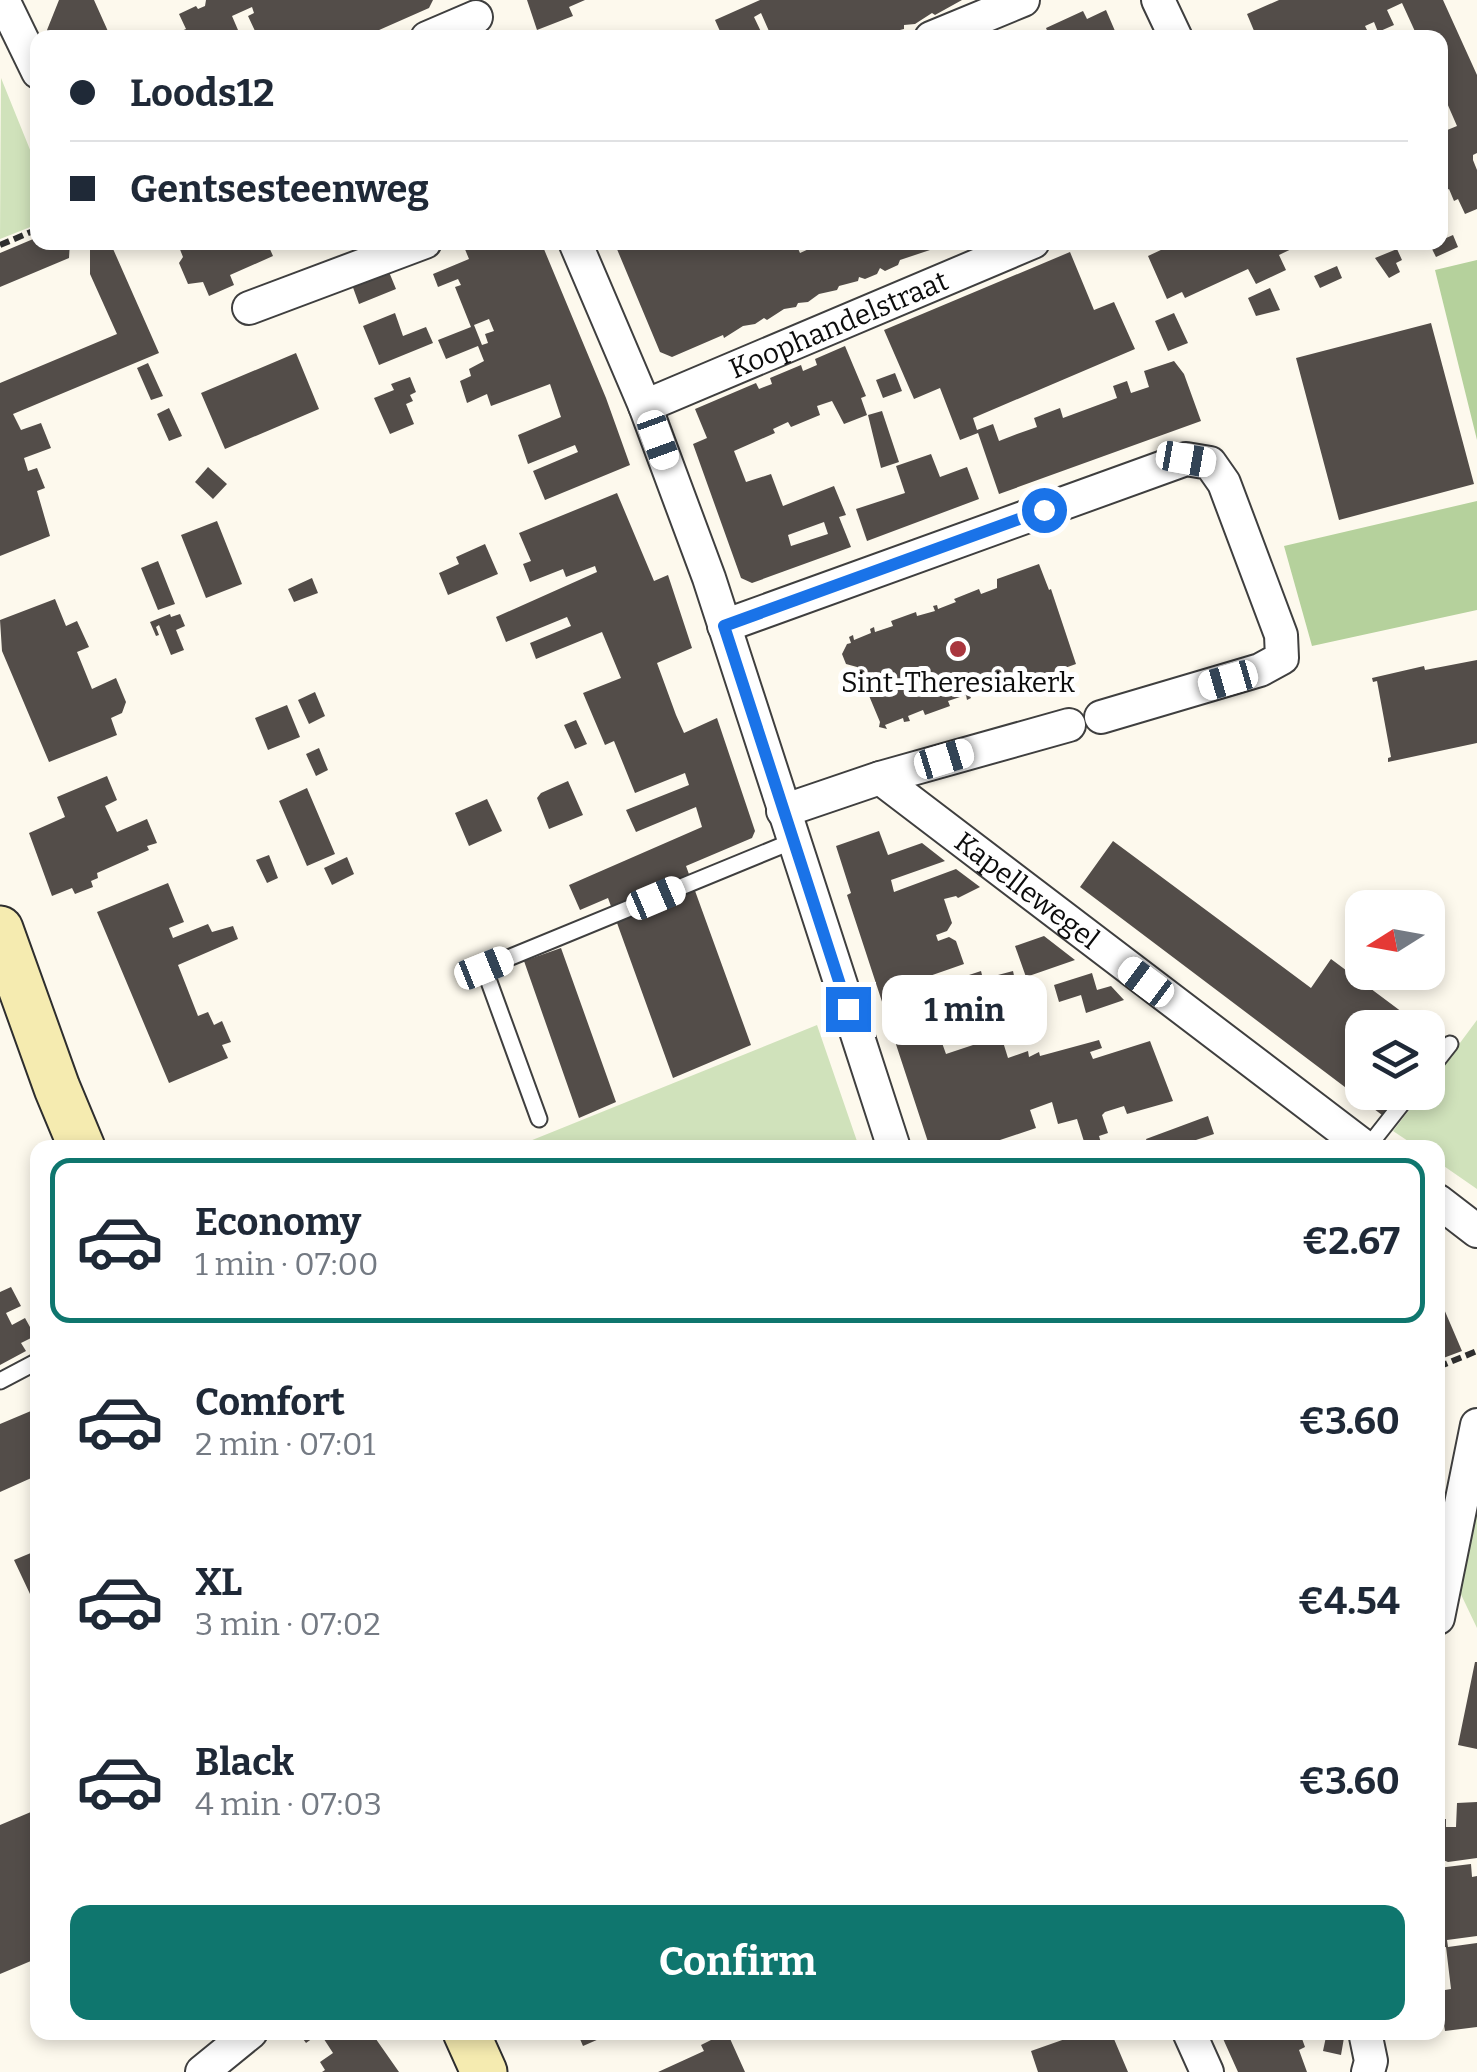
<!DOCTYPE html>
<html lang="en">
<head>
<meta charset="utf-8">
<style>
  :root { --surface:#fff; --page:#f2f2f3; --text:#1f2937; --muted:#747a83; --line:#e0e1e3; --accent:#0f766e }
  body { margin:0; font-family:Bitter,serif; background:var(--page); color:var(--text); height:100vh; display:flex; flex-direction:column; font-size:38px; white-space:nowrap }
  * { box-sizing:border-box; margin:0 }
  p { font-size:32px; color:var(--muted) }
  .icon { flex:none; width:55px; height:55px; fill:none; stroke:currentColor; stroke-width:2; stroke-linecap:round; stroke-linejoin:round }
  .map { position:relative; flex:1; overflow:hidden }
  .details { position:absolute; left:30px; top:1140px; width:1415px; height:900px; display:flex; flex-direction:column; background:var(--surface); border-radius:20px; box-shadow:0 5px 15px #0003 }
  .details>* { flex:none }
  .guide { position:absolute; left:30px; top:30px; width:1418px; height:220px; border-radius:20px; box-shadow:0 5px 15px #0003; display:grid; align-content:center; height:220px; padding:0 40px; background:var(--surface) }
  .needle { width:65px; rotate:259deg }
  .tools { position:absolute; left:1345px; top:890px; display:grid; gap:20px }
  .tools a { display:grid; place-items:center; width:100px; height:100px; border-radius:20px; background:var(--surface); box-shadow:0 5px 15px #0003; font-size:50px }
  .end { position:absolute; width:45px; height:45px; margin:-22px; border:12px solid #1a73e8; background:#fff; box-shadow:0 0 0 5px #fff }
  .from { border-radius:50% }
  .bubble { position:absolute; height:70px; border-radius:20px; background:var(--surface); box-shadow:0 5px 15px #0003; font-size:32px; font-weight:700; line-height:70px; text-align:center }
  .car { position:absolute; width:30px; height:60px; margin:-30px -15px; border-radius:12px; box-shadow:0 0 8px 2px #0007; background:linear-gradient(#fff 24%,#345 0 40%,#fff 0 76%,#345 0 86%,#fff 0) }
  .guide b { display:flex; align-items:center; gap:35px; height:95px; font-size:38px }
  .guide b+b { border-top:2px solid var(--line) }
  .guide i { width:25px; height:25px; background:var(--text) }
  ul { padding:18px 0 0; list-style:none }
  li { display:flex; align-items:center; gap:30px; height:165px; margin:0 20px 15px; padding:0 20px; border:5px solid transparent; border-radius:20px }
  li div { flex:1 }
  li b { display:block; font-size:38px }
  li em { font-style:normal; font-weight:700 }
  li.current { border-color:var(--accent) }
  li>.icon { width:90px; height:90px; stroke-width:1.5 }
  .primary-button { display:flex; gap:20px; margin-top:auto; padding:20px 40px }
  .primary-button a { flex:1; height:115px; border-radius:20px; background:var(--accent); color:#fff; font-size:40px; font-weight:700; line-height:115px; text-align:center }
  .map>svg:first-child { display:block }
  .green { fill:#d0e2bb }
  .forest { fill:#b5d19c }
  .building { fill:#534d49; fill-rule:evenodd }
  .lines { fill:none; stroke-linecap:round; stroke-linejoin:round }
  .lane-casing { stroke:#3f3f3f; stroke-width:19 }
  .street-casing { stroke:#3f3f3f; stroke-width:36 }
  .secondary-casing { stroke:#2e2e2e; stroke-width:49 }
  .path { stroke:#2e2e2e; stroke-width:6; stroke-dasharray:10 5; stroke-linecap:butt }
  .lane { stroke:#fff; stroke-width:15 }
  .street { stroke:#fff; stroke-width:32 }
  .secondary { stroke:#f5ebb0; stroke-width:45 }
  .route { stroke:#1a73e8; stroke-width:12 }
  .poi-dot { fill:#a9363e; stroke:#fff; stroke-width:4 }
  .labels { text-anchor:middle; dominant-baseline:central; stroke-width:10; stroke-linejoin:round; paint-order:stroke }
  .street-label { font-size:28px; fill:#0c0c0c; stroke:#fff }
  .poi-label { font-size:28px; fill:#0c0c0c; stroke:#fff }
</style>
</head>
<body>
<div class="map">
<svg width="1477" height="2072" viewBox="0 0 1477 2072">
  <rect width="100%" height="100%" fill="#fdf9ed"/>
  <path class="green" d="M1 78 37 167 38 224 0 239Z
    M1477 1020V1189L1438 1162V1148L1417 1147 1393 1131 1422 1093 1428 1092V1086Z
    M817 1025 859 1147H515Z
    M1477 1464V1628L1456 1584Z"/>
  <path class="forest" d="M1477 260V440L1435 270Z
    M1477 501V610L1312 646 1284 546Z"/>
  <path class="building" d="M59 0H94L111 38H50L47 30Z
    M206 0H433L429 8 361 38H165L186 29 179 14 196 6 198 9 205 6ZM252 7 254 13 248 16 255 31 241 37 232 16Z
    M527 0H585L569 7 573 16 537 30Z
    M760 0H962L935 15 932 13 915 24 904 25V29L884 34 883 38H772L761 13 754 17 764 38H723L715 20Z
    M1279 0H1443L1477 75V153L1473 155V160L1477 170V209L1465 214 1458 199 1454 201 1449 189 1440 193V133L1457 126 1440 87V38H1418L1402 3 1387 10 1394 25 1378 32 1374 22 1365 26 1371 38H1257L1247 14Z
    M1106 10 1118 38H1050L1046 28 1083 11 1087 19Z
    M1453 235 1458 247 1436 257 1430 245Z
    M38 237V242H70L69 258 0 287V253Z
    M90 242H110L159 353 13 414 21 430 41 423 51 448 24 458 28 471 37 468 45 488 37 491 50 536 0 556V383L117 334 90 274Z
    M177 242H280L269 247 273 256 230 275 234 285 209 296 203 282 188 284 179 263 183 257Z
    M462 242H541L606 398 630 465 545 500 533 471 578 452 575 445 528 464 518 435 561 417 550 384 491 406 487 394 467 403 460 381 471 376 469 369 484 361 478 346 446 359 438 340 471 327 455 287 461 285 458 279 438 287 433 274 469 259ZM489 319 494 331 485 334 488 343 482 345 474 325Z
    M614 242H690L692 247 702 242H795L800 253 811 248 809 242H936L933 249 900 260 898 265 885 271 880 268 877 274 865 279 859 277 858 281 839 286 837 290 819 294 808 302 798 303 796 307 784 309 767 320 764 318 755 324 743 326 724 338 723 335 672 357 660 352Z
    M1178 242H1306L1279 255 1286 270 1256 284 1248 269 1185 298 1182 292 1167 299 1148 256Z
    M1397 249 1402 260 1396 263 1400 272 1389 278 1375 258Z
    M1070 252 1094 310 1114 302 1135 349 973 418 978 433 960 440 940 388 914 399 884 330Z
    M1337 266 1342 278 1320 288 1314 276Z
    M387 267 396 289 359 304 351 282Z
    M1270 288 1280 310 1256 316 1248 298Z
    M395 313 403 336 426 327 433 343 379 365 363 326Z
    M1174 313 1188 343 1168 351 1155 321Z
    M1431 323 1474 484 1339 520 1296 358Z
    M845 346 866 396 861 398 867 415 844 424 832 401 817 406 820 415 791 427 788 422 773 429 775 433 734 451 746 482 771 474 783 506 834 486 846 515 839 517 851 547 752 583 741 578 693 444 707 438 695 409 756 383 759 389 772 384 770 378 801 365 803 371 817 365 815 359ZM824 522 828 534 791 546 788 535Z
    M296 353 319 409 225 449 201 393Z
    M1174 361 1184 374 1201 421 999 494 977 430 993 424 999 441 1017 434 1037 427 1034 418 1060 408 1063 418 1117 398 1113 386 1127 381 1131 393 1149 387 1144 371Z
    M148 363 163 396 151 400 137 368Z
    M895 373 902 391 883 398 876 380Z
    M410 377 416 392 410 395 413 401 406 404 414 424 390 434 374 398 394 390 391 384Z
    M169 408 182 436 169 441 157 414Z
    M882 411 899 462 881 468 868 415Z
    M931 454 940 477 967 467 979 499 867 541 856 509 905 493 896 466Z
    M208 467 227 484 213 499 195 482Z
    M617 493 654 581 668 575 692 648 657 663 676 715 684 733 717 718 755 831 752 838 686 866 751 1045 673 1078 608 898 580 910 569 885 702 827 696 807 636 832 626 810 689 785 685 773 635 793 614 741 605 745 583 693 621 678 602 632 536 659 530 643 571 626 567 617 506 642 496 617 597 572 595 566 566 577 563 569 530 582 523 564 531 561 519 533Z
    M217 521 242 584 206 598 181 535Z
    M485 544 498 574 448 595 439 573 459 564 456 557Z
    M158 561 175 604 158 610 141 568Z
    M1039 564 1049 590 1051 589 1076 664 1034 679 1029 673 1012 679 1013 683 988 692 987 688 969 694 971 698 967 700 966 695 948 701 950 706 925 715 923 710 908 716 910 721 904 722 903 718 885 725 887 729 879 727 880 722 857 667 846 664 842 654 847 644 851 643 849 637 853 635 854 640 871 633 870 629 874 627 875 632 893 626 891 621 916 612 917 616 935 611 933 606 937 605 938 609 956 602 954 599 979 589 981 594 997 588V579Z
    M312 578 318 593 294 602 288 589Z
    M55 599 66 626 77 621 89 647 77 652 92 689 116 678 126 702 122 713 111 718 117 735 49 762 2 651 0 620Z
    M170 614 171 617 180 614 185 626 176 630 184 650 171 655 159 625 156 627 159 635 156 636 150 622Z
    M1477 660V743L1388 762V758L1391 757 1377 681 1373 682 1372 678 1424 666 1425 670Z
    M315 692 325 716 309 724 298 700Z
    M287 705 300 737 268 750 255 718Z
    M576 720 587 744 575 749 564 725Z
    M319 748 328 770 316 776 306 754Z
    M107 776 117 800 105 806 117 832 147 819 157 843 147 846 149 850 97 873 98 878 91 881 93 887 75 894 72 888 52 896 29 833 65 817 57 797Z
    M568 781 583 815 549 829 537 798 541 793Z
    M307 788 335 854 307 866 279 801Z
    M487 799 502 831 469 846 455 813Z
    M879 831 888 855 922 843 945 861 891 880 894 892 956 869 980 887 958 898 956 896 944 899 952 923 947 931 936 935 938 941 949 937 956 941 964 964 921 979 924 990 981 971 983 979 1013 971 1015 980 1002 985 1007 999 999 1001 1001 1008 937 1029 946 1054 994 1038 1003 1042 1008 1058 1028 1051 1029 1057 1039 1052 1040 1056 1099 1040 1102 1048 1090 1052 1093 1059 1150 1041 1173 1101 1127 1114 1124 1106 1105 1112 1102 1115 1108 1133 1099 1136 1102 1146 1099 1148H1086L1077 1119 1058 1124 1052 1102 1030 1110 1036 1128 976 1148H930L847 895 851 893 836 846Z
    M1113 841 1311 988 1331 959 1410 1018 1413 1013 1435 1030 1428 1043V1028H1362V1092H1399L1382 1115 1080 887Z
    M269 855 278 878 267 883 256 860Z
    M347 857 354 874 332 885 324 868Z
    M168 883 184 922 169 928 173 938 208 924 212 932 233 926 238 939 178 965 198 1016 208 1012 214 1025 222 1021 231 1042 222 1045 228 1058 169 1083 97 912Z
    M1044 936 1075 960 1026 977 1015 946Z
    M561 948 616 1102 579 1118 524 961Z
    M1092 973 1097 990 1111 986 1124 1000 1086 1013 1081 995 1059 1002 1054 985Z
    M1208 1116 1214 1134 1172 1148H1149L1146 1139Z
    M11 1287 21 1306 6 1313 12 1325 25 1318 35 1336 21 1343 26 1351 0 1365V1292Z
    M1438 1295 1462 1351 1438 1360Z
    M38 1408V1475L0 1492V1424Z
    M38 1550V1591L30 1594 14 1560Z
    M1475 1662H1477V1749L1458 1745Z
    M1477 1802V1858L1448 1862 1438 1858V1819H1446V1827H1456L1457 1803Z
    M38 1809V1958L0 1974V1825Z
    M1471 1864 1472 1877 1477 1876V1936L1447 1940 1448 1947 1477 1943V2027L1445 2031 1439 1991 1451 1989 1446 1947 1438 1948V1868Z
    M298 2032H371L399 2072H322L325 2070 320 2062 333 2053 320 2033 306 2043Z
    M577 2032H615L583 2046Z
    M727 2032 745 2072H658L704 2051 701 2045Z
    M1085 2032H1111L1128 2072H1038L1031 2051Z
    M1220 2032H1292L1295 2038 1301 2036 1305 2047 1299 2050 1307 2072H1238Z
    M1327 2032H1345L1341 2055 1323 2051Z"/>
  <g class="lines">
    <g class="lane-casing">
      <path id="lane" d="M1428 1072 1450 1044
        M539 1119 484 968 793 841
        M1367 1148 1411 1092
        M0 1381 38 1361"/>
    </g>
    <g class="street-casing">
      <g id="street">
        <path d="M3 0 38 72"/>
        <path d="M1158 0 1176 38"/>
        <path d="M427 38 476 17"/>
        <path d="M931 38 1023 0"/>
        <path d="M575 242 645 406 709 578 894 1148"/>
        <path d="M249 308 425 242"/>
        <path id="s1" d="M645 406 1033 242"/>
        <path d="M724 626 1186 459 1210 463 1224 483 1281 635 1282 658 1260 670 1101 717"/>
        <path id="s2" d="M880 778 1366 1148"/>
        <path d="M783 811 880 778 1069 725"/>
        <path d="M1438 1201 1477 1231"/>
        <path d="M1438 1618 1477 1425"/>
        <path d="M1189 2032 1207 2072"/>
        <path d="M1365 2032 1371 2061 1368 2072"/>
        <path d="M202 2072 251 2032"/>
      </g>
    </g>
    <g class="secondary-casing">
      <path id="secondary" d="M0 929 57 1088 82 1148
        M466 2032 484 2072"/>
    </g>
    <path class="path" d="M0 245 38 229
      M1438 1367 1477 1351"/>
    <use href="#lane" class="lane"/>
    <use href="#street" class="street"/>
    <use href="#secondary" class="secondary"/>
  </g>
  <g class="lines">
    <path class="route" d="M848 1009 724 626 1044 510"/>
  </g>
  <circle class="poi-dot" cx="958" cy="649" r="10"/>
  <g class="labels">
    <g class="street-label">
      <text stroke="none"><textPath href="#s1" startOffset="210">Koophandelstraat</textPath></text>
      <text stroke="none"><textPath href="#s2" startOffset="185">Kapellewegel</textPath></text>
    </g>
    <g class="poi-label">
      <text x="958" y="682">Sint-Theresiakerk</text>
    </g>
  </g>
</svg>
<div class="tools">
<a><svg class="needle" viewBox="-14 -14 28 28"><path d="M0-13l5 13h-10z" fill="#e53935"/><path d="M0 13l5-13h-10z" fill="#747a83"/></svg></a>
<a><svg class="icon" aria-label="layers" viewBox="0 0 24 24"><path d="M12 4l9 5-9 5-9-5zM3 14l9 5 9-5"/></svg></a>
</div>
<i class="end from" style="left:1044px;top:510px"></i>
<i class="end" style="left:848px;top:1009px"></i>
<div class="bubble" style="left:882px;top:975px;width:165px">1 min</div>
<i class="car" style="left:658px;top:440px;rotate:160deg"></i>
<i class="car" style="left:1186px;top:459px;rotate:100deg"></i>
<i class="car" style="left:1228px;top:680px;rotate:254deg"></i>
<i class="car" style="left:944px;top:759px;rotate:73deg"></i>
<i class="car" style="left:656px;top:898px;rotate:67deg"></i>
<i class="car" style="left:484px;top:968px;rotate:68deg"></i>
<i class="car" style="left:1146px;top:982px;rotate:307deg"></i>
<div class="guide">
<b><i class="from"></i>Loods12</b>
<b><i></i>Gentsesteenweg</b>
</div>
<section class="details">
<ul>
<li class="current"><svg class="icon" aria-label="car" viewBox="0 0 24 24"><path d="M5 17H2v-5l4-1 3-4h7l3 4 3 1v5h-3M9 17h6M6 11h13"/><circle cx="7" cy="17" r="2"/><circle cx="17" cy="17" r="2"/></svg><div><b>Economy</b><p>1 min · 07:00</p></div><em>€2.67</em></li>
<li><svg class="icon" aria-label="car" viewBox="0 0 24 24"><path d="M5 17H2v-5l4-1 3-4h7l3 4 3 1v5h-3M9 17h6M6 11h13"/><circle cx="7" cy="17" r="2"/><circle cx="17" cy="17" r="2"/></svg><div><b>Comfort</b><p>2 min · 07:01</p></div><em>€3.60</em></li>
<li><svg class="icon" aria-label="car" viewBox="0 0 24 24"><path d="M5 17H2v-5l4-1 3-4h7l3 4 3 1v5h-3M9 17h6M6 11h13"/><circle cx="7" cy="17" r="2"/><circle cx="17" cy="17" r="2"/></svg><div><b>XL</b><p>3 min · 07:02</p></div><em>€4.54</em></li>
<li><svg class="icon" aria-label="car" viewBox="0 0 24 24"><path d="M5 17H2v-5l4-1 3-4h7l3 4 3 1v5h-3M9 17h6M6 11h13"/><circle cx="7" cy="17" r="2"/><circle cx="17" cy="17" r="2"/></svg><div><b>Black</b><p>4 min · 07:03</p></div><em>€3.60</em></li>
</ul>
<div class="primary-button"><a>Confirm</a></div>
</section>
</div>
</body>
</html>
